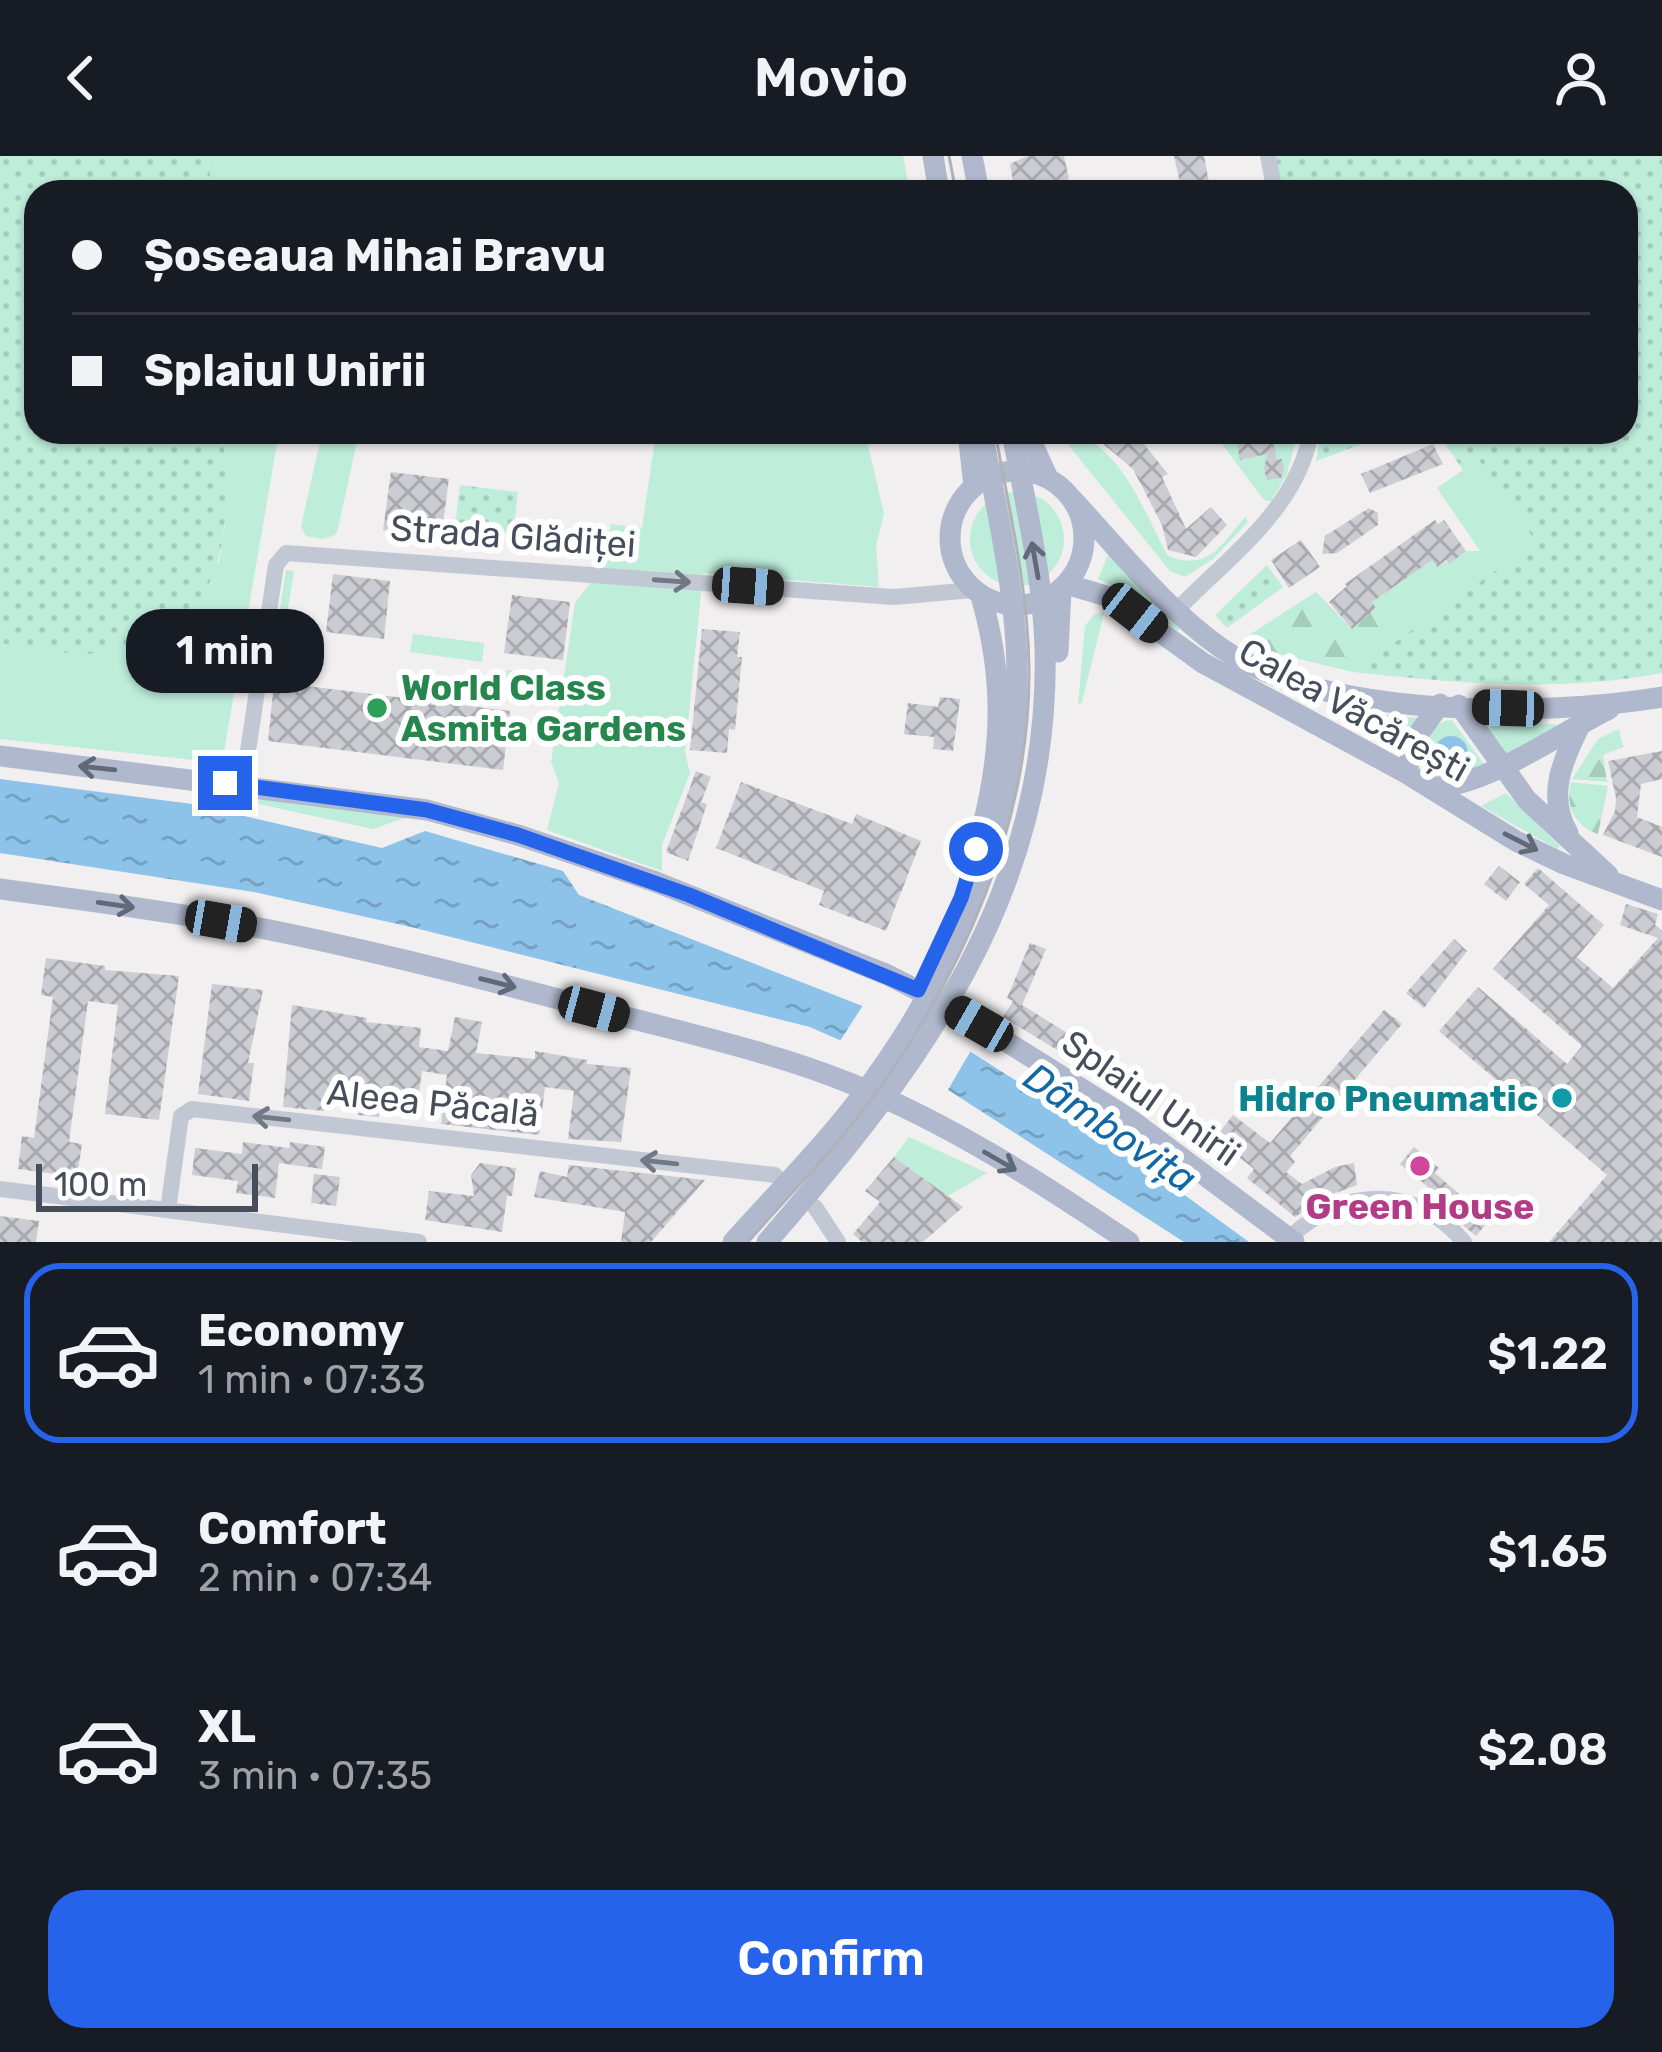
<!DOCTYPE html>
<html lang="en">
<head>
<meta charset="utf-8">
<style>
  :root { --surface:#171b24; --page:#20242c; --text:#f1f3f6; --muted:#9ea1a6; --line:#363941; --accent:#2563eb }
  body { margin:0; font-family:Rubik,sans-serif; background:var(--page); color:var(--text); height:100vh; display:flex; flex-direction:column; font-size:45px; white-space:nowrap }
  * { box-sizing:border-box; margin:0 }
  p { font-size:39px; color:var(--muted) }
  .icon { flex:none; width:66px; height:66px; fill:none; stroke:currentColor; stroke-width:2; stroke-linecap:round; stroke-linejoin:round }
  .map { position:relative; height:1086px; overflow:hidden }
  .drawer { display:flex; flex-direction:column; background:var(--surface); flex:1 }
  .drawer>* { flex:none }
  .banner { position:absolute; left:24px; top:24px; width:1614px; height:264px; border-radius:36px; box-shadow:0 3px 9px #0004; display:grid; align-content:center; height:264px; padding:0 48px; background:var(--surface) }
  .scale { position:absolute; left:36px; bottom:30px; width:222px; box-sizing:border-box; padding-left:12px; border:6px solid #474e5b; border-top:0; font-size:33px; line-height:42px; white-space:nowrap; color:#474e5b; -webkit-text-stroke:9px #fff; paint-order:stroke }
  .end { position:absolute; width:54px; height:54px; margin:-27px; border:15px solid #2563eb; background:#fff; box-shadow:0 0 0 6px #fff }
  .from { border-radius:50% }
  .bubble { position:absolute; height:84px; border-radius:36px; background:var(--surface); box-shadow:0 3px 9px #0004; font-size:39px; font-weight:600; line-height:84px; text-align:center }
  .car { position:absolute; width:36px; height:72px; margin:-36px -18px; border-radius:15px; box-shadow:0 0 9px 3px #0007; background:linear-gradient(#222 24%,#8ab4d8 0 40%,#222 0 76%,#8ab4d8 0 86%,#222 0) }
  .banner b { display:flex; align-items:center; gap:42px; height:114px; font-size:45px }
  .banner b+b { border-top:3px solid var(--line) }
  .banner i { width:30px; height:30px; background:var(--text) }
  ul { padding:21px 0 0; list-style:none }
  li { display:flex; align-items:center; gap:36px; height:180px; margin:0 24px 18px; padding:0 24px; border:6px solid transparent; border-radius:36px }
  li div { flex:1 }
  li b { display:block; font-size:45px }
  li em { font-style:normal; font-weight:600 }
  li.selected { border-color:var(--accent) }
  li>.icon { width:108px; height:108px; stroke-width:1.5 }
  .primary-button { display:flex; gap:24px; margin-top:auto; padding:24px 48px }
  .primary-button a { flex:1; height:138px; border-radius:36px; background:var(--accent); color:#fff; font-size:48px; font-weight:600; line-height:138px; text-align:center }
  header { display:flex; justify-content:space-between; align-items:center; height:156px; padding:0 48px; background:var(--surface); font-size:54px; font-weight:600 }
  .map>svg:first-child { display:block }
  .grass { fill:#beedda }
  .forest { fill:url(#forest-firs) }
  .park { fill:url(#park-dots) }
  .water { fill:url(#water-ripples) }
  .pier { fill:#f1efef }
  .building { fill:url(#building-cross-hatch) }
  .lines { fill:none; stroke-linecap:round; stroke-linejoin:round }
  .minor { stroke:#c2c8d3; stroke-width:16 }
  .major { stroke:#afb8cd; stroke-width:21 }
  .tram { stroke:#b1b2b9; stroke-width:3 }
  .oneway { stroke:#616878 }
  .oneway2 { stroke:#727985 }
  .route { stroke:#2563eb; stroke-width:15 }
  .leisure-dot { fill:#2e9e5b; stroke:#fff; stroke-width:4.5 }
  .culture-dot { fill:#0f9aa8; stroke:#fff; stroke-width:4.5 }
  .hotel-dot { fill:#d1479c; stroke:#fff; stroke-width:4.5 }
  .labels { text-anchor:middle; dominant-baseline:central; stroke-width:12; stroke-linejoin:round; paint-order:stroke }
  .street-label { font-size:36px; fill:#474e5b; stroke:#fff }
  .leisure-label { font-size:36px; font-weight:bold; fill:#27864d; stroke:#fff; text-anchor:start }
  .culture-label { font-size:36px; font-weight:bold; fill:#0d838f; stroke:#fff; text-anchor:end }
  .hotel-label { font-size:36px; font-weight:bold; fill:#b23c85; stroke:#fff }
  .water-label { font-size:39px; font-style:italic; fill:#1168a5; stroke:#fff }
</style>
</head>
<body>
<header><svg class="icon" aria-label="back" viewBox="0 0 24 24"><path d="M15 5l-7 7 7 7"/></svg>Movio<svg class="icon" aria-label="person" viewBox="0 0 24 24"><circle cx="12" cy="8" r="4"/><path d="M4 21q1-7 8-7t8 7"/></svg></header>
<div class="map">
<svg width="1662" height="1086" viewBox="0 0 1662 1086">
  <defs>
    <pattern id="forest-firs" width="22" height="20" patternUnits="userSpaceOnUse" patternTransform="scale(3)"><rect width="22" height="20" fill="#beedda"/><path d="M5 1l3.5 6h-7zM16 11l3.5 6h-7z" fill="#a5cdbd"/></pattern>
    <pattern id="park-dots" width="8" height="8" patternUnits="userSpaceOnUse" patternTransform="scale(3)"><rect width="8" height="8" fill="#beedda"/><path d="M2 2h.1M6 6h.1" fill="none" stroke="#a5cdbd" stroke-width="1.8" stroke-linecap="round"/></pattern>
    <pattern id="water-ripples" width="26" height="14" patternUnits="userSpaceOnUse" patternTransform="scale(3)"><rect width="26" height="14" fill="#8dc3e9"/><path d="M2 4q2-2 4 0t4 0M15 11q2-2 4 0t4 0" fill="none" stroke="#75a1c0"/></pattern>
    <pattern id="building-cross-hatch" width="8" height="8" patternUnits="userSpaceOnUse" patternTransform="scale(3)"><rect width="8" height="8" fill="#cccdd3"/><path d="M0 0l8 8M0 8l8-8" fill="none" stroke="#a7a9ae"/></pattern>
  </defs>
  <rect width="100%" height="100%" fill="#f1efef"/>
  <path class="grass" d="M209 0H903L910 36H211Z
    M223 276H279L222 607 0 583V487L102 497 219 406 225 370Z
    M322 276H359L338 373 335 379 323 383 306 380 301 371Z
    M656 276H865L884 358 876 390 879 431 703 417 685 596 690 617 662 689V715L547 674 559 627 551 606 575 447 605 408 611 368 642 372Z
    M1058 276C1118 276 1144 358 1168 400 1208 416 1221 389 1245 361L1248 366 1213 403 1185 421 1170 415Z
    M1220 276H1298L1287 318 1271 345 1264 344 1215 279Z
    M1479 303 1537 386 1420 469 1376 452 1372 446 1432 404 1450 407 1466 395H1480L1437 332Z
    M970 383a47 47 0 1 1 94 0a47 47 0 1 1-94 0Z
    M1109 397 1180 473 1178 475 1127 437 1098 423Z
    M286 414 294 415 285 471 294 473 286 524 269 521Z
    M1104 457 1082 546 1078 549 1085 470 1094 458Z
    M413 478 484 487 482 506 410 496Z
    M507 514 550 520 546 547 503 541Z
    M1332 552 1418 562 1404 593Z
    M1452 564 1486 611 1458 621 1419 601C1427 584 1431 565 1452 564Z
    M1555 568 1557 571 1507 598 1489 574 1492 569Z
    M204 636 427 654 373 673Z
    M1506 637 1560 690 1557 693 1481 650Z
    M909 981 987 1017 948 1040 894 1001Z"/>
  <path class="forest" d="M1316 436 1352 473 1376 452 1420 469 1353 516 1266 495 1243 483Z
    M1619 573 1623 591 1603 599 1607 626 1572 623 1598 583Z
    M1571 626 1608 630 1598 678C1574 669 1565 651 1571 626Z"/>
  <path class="park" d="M0 0H209L211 36H36V276H223C227 354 237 439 154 479 138 487 119 495 101 497 69 501 32 491 0 487Z
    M1273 0H1662V517C1557 537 1457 527 1353 516L1536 386 1479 304 1463 314 1437 276H1626V36H1280Z
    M1321 276H1394L1316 305Z
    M460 329 518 336 513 378 455 371Z
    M1267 409 1283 431 1227 472 1215 459Z"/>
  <path class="water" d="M1434 597a17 17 0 1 1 34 0a17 17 0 1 1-34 0Z
    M0 623 192 648 382 692 425 675 563 715 579 739 957 887 1109 984 1249 1086H1184L939 928 810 871 411 771 254 736 0 697Z"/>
  <path class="pier" d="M867 843 973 891 945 939 838 888Z"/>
  <path class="building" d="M1027 0H1064L1069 23 1047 28 1049 36H1015L1010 8Z
    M1174 0H1204L1210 32 1182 36Z
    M1089 276H1134L1168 318 1162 321 1186 373 1211 351 1227 369 1196 401 1168 394 1162 369 1133 313Z
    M1271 277 1277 304 1282 303 1284 314 1281 322 1267 324 1264 313 1267 298 1240 304 1236 284Z
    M1433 288 1443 308 1370 337 1361 318Z
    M391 316 449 323 441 382 383 374Z
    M1369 352 1378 357V369L1337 397 1322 398 1325 380Z
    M1435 364 1438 368 1444 364 1466 395 1449 408 1446 404 1437 411 1432 404 1372 446 1376 452 1352 473 1329 446 1347 430 1345 428Z
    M1301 384 1320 411 1289 432 1271 404Z
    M333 418 390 425 384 483 326 476Z
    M512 439 570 446 563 504 504 497Z
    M702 473 740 476 737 501H742L735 574 729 573 727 597 690 594Z
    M274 526 510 555 503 614 268 585Z
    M940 541 960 543 953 595 933 593 934 581 904 578 908 547 938 551Z
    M1662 595V623L1641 628 1637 661 1662 671V701L1603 679 1615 655 1616 642 1608 605Z
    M696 615 711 621 701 646 707 648 688 705 666 696Z
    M741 626 852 668 856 658 921 685 886 775 819 749 824 735 716 692Z
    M1499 710 1520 726 1506 745 1484 728Z
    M1538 712 1604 769 1577 801 1613 832 1658 782 1620 769 1626 748 1658 758 1655 769 1662 775V1086H1549L1607 1019 1439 875 1478 831 1567 908 1582 890 1493 813 1549 749 1524 728Z
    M1454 783 1467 795 1424 852 1406 837Z
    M1030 787 1046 793 1022 849 1095 894 1085 911 1003 861 1013 845 1007 842Z
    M46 802 105 810V814L179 820 159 964 105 958 118 849 88 845 69 986 82 988 77 1021 18 1013 22 980 34 982 53 841 41 839Z
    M212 828 263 834 248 907H254L249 945 198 938Z
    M292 849 367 862 366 866 421 872 419 891 448 895 455 861 482 866 476 897 535 903V895L587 904V908L631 912 621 986 568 983 574 935 545 931 539 979 441 968 447 919 422 915 417 951 405 958 400 957 382 933 379 961 358 959 361 939 327 934 324 955 283 951Z
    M1384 854 1402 868 1290 1000 1295 1006 1286 1016 1302 1028 1335 1011 1354 1007 1357 1029 1330 1039 1295 1061 1247 1022 1254 1013 1215 982 1233 959 1270 987Z
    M243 986 289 992 290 986 325 991 322 1013 279 1007 275 1042 236 1037 238 1025 192 1019 195 992 242 998Z
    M1414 991 1439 1012 1435 1017 1474 1051 1478 1047 1493 1060 1476 1080 1433 1045 1438 1039 1400 1008Z
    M894 1001 963 1051 923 1086H862L853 1078 880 1046 865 1035Z
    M480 1007 516 1012 512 1040H507L502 1076 425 1064 429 1035 474 1040 471 1019Z
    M569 1009 605 1013 705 1024 651 1086H621L625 1056 534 1041 540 1015 567 1021Z
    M314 1018 340 1021 336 1050 311 1047Z
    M0 1060 39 1065 36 1086H0Z"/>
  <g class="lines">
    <path class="minor" d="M1268 0 1275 36
      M1177 454C1229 400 1297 354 1311 276
      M243 628 276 409 286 397 894 441 973 434
      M0 1033 419 1086
      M815 1051 838 1086
      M168 1054 181 960 192 953 775 1019
      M1289 1082C1344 1031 1413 1027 1464 1086"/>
    <path class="major" d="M933 0 939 36
      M972 0 979 36
      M968 276 974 330
      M1027 276 1048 322
      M950 382a67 67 0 1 1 134 0a67 67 0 1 1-134 0Z
      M1071 342C1118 392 1164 452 1221 492 1324 563 1542 561 1662 541
      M1066 428 1113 442 1203 507 1406 617 1516 685 1564 708 1662 744
      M981 440C1004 520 1003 588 983 669
      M1058 496 1061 433
      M1459 549 1527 644 1608 719
      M0 600 427 654 518 679 656 726 888 819 956 854 1131 964 1294 1086
      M1406 617 1417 580 1440 548
      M1431 631C1482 633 1560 577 1609 553
      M1568 677C1546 640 1563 603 1581 567
      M0 733C90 745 181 757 270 774 384 797 496 826 607 856 689 878 773 896 852 928 950 968 1042 1027 1129 1086
      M733 1086C776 1038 822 992 860 942 951 823 1018 672 1017 520 1017 439 997 356 982 276
      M767 1086C920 910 1051 737 1045 492 1043 420 1025 347 1012 276"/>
    <path class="tram" d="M949 0 956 36
      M748 1086C790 1038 836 992 873 941 963 817 1031 666 1029 511 1028 432 1009 353 995 276"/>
  </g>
  <defs><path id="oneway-shaft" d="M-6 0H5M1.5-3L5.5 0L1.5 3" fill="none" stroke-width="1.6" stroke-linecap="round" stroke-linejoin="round" transform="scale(3)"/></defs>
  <g class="oneway">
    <use href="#oneway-shaft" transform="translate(1035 404) rotate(-100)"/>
    <use href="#oneway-shaft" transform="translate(97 612) rotate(-174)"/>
    <use href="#oneway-shaft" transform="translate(1521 686) rotate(27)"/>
    <use href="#oneway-shaft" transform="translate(116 749) rotate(8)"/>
    <use href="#oneway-shaft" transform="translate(498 827) rotate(14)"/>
    <use href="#oneway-shaft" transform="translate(1000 1005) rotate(30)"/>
  </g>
  <g class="oneway2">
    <use href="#oneway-shaft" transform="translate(672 425) rotate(4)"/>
    <use href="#oneway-shaft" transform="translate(271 962) rotate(-174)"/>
    <use href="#oneway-shaft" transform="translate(659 1006) rotate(-174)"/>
  </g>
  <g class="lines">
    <path class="route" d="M225 627 427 654 518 679 689 739 918 834 961 742 976 693"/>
  </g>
  <circle class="leisure-dot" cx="377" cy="552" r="12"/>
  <circle class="culture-dot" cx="1562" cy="942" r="12"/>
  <circle class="hotel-dot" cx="1420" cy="1010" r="12"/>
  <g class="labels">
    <g class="street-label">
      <text transform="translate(513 380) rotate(4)">Strada Glădiței</text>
      <text transform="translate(1354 554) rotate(29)">Calea Văcărești</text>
      <text transform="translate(1151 942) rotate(35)">Splaiul Unirii</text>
      <text transform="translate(433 947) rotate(6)">Aleea Păcală</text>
    </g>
    <g class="leisure-label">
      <text x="401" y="531">World Class<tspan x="401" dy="41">Asmita Gardens</tspan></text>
    </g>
    <g class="culture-label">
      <text x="1538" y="942">Hidro Pneumatic</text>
    </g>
    <g class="hotel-label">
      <text x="1420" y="1050">Green House</text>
    </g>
    <g class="water-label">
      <text transform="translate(1110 972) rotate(34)">Dâmbovița</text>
    </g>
  </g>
</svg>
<div class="scale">100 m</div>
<i class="end from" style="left:976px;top:693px"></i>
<i class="end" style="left:225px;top:627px"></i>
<div class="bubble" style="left:126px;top:453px;width:198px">1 min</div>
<i class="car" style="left:748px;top:430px;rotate:94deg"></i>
<i class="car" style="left:1135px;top:457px;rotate:128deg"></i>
<i class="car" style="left:1508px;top:552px;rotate:272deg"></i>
<i class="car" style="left:221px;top:765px;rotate:100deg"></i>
<i class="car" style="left:594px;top:853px;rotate:105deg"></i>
<i class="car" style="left:979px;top:868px;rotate:300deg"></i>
<div class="banner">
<b><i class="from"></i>Șoseaua Mihai Bravu</b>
<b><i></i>Splaiul Unirii</b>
</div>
</div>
<section class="drawer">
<ul>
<li class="selected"><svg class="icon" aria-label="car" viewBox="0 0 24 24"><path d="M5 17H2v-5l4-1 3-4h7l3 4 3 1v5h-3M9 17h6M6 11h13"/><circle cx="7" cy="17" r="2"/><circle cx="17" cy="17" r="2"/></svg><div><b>Economy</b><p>1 min · 07:33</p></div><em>$1.22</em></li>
<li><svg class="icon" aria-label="car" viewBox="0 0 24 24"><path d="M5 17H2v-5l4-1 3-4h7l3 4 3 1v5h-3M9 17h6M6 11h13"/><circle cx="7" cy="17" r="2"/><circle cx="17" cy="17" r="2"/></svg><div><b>Comfort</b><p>2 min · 07:34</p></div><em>$1.65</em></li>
<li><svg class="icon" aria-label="car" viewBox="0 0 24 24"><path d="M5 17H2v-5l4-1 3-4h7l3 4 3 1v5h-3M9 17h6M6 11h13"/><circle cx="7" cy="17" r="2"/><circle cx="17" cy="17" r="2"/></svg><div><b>XL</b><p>3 min · 07:35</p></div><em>$2.08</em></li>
</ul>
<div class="primary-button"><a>Confirm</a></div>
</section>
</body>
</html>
